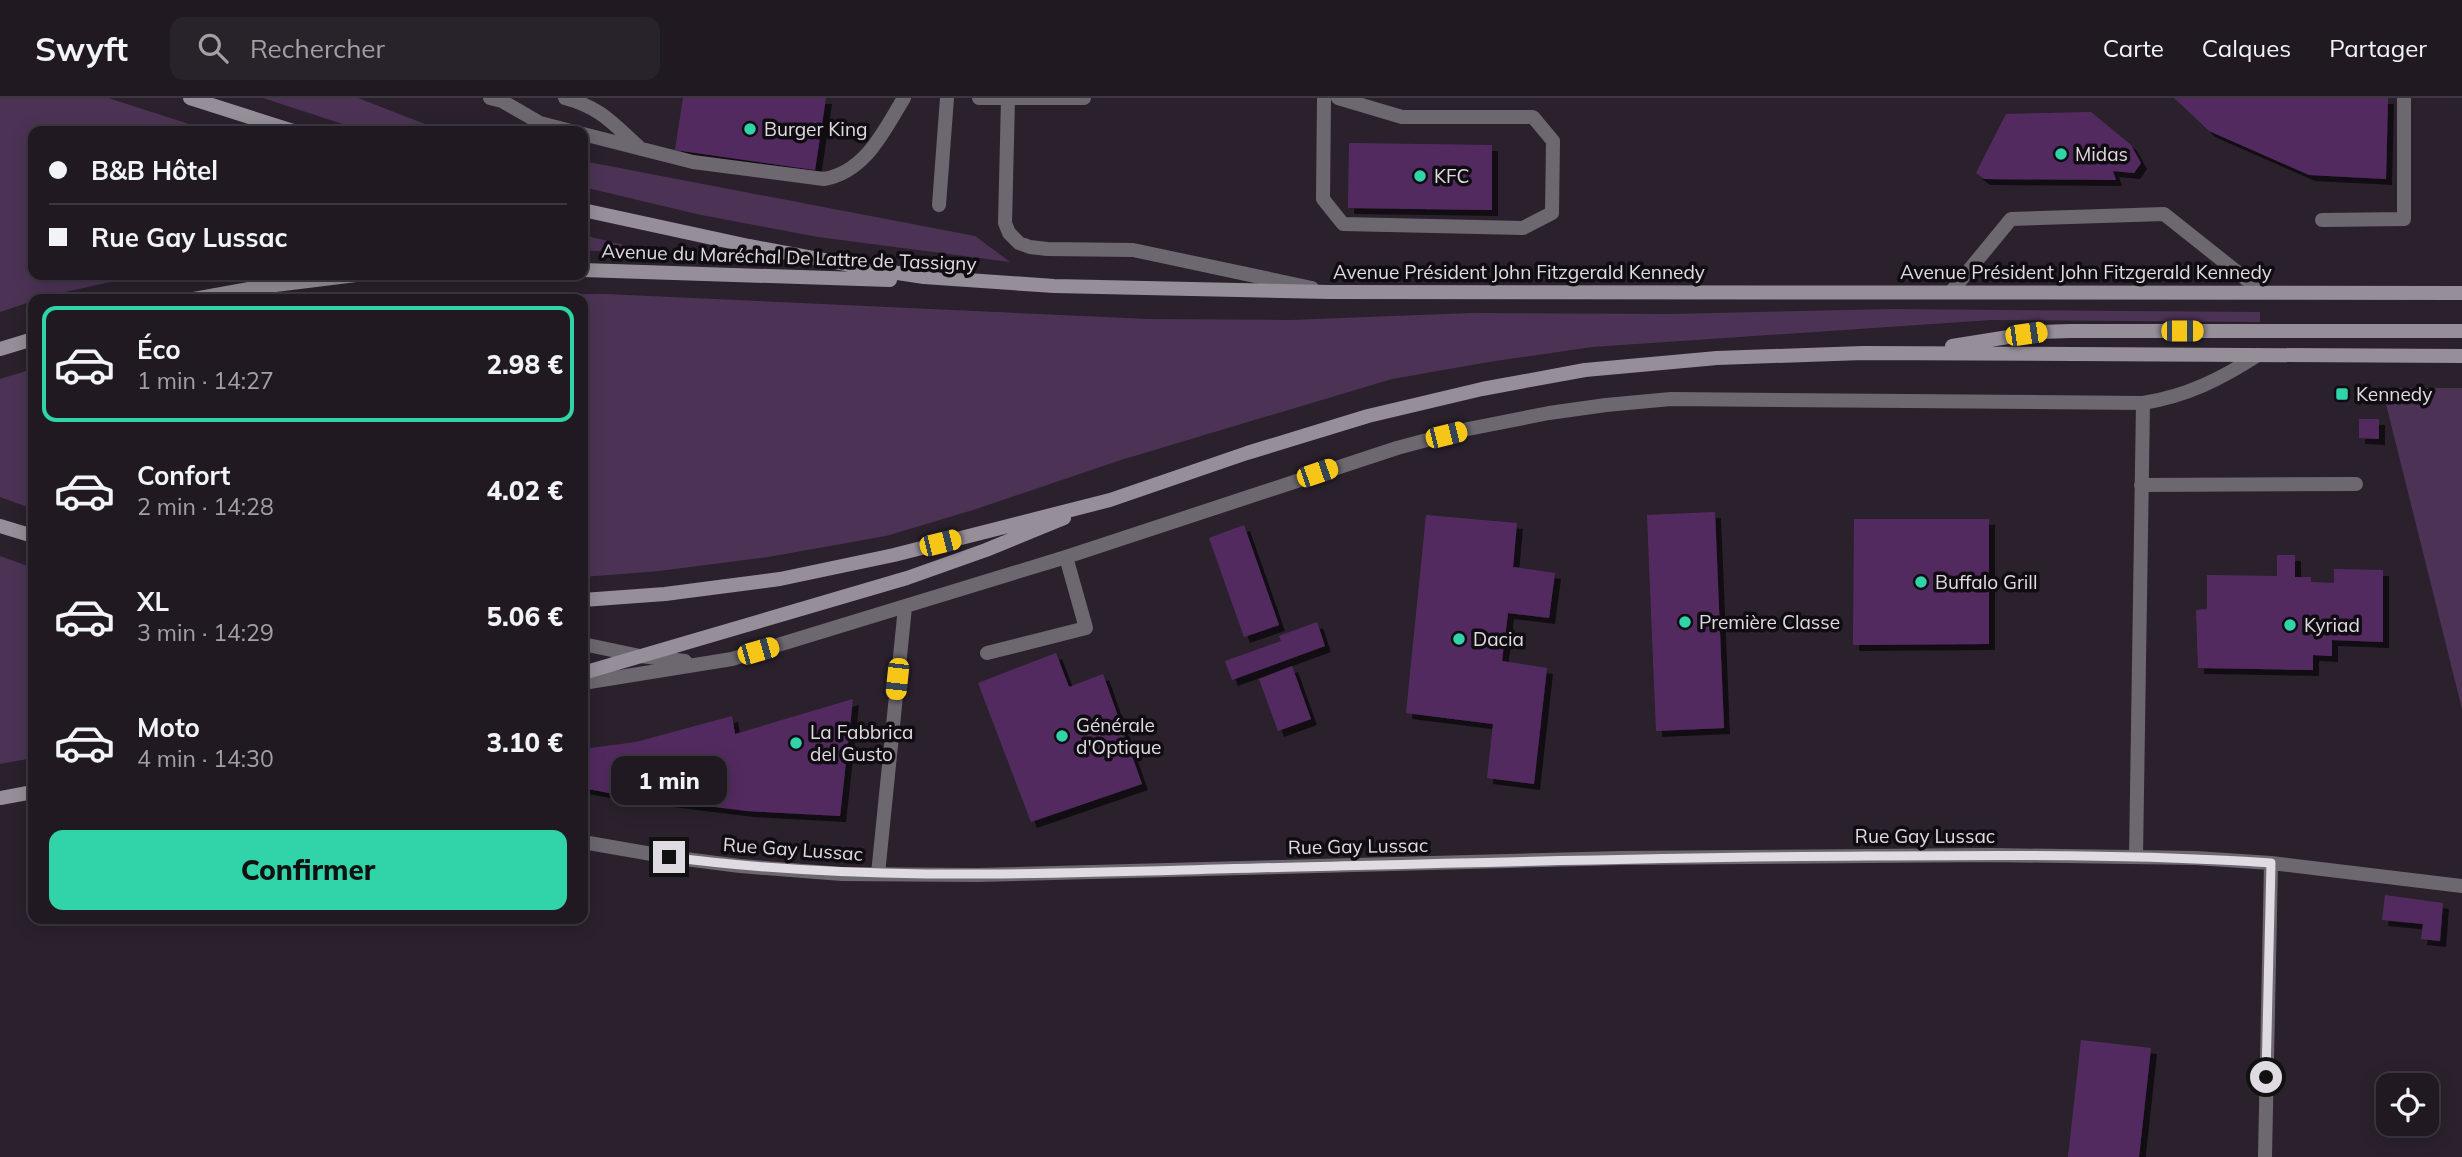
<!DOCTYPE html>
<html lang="fr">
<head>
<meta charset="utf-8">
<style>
  :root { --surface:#201922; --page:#28222a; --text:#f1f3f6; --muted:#a2a0a5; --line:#3d3840; --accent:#31d4a9 }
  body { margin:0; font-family:Mulish,sans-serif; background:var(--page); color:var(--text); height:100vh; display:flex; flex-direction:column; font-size:26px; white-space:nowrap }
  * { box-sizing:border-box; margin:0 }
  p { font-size:23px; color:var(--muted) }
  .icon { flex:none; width:38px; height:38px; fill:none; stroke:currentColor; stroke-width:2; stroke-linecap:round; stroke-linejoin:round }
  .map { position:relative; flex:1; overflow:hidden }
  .side { position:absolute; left:28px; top:196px; width:560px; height:630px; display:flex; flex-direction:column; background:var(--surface); border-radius:14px; box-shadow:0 4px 18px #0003,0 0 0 2px var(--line) }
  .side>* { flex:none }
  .hud { position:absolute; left:28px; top:28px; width:560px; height:154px; border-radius:14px; box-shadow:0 4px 18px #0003,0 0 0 2px var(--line); display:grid; align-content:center; height:154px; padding:0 21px; background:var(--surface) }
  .controls { position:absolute; left:2376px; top:975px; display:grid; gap:14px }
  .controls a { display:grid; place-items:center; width:63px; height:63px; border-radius:14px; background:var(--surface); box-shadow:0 4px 18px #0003,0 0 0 2px var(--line); font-size:35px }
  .end { position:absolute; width:32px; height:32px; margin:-16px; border:9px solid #e0dae2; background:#111; box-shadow:0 0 0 4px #111 }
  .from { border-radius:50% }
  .bubble { position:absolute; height:49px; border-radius:14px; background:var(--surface); box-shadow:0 4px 18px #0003,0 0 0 2px var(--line); font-size:23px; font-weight:800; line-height:49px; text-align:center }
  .car { position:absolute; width:21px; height:42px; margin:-21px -10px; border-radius:9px; box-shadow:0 0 5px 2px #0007; background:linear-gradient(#f5c518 24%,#345 0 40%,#f5c518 0 76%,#345 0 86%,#f5c518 0) }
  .hud b { display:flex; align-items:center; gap:24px; height:66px; font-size:26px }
  .hud b+b { border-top:2px solid var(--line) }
  .hud i { width:18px; height:18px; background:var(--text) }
  ul { padding:12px 0 0; list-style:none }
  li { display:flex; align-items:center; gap:21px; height:116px; margin:0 14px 10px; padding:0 7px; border:4px solid transparent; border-radius:14px }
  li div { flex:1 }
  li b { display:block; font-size:26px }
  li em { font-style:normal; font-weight:800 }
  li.selected { border-color:var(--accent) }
  li>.icon { width:63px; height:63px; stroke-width:1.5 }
  .cta { display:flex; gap:14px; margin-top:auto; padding:14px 21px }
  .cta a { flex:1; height:80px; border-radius:14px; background:var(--accent); color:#111; font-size:28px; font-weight:800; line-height:80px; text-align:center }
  header { display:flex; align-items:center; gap:42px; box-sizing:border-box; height:98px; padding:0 35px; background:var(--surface); border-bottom:2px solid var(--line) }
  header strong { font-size:33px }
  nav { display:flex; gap:38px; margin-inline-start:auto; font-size:24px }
  .search { width:490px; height:63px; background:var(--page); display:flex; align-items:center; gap:18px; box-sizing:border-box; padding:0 24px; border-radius:14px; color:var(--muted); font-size:26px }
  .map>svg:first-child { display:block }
  .green { fill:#4c3355 }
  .building { fill:#532c60; filter:url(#shadow) }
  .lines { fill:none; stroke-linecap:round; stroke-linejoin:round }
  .service { stroke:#6d686f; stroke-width:14 }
  .minor { stroke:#6d686f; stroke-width:14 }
  .secondary { stroke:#968f99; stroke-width:14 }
  .route { stroke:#e0dae2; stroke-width:9 }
  .poi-dot { fill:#31d4a9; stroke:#100d12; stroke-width:2.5 }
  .labels { text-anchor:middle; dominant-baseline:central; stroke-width:7; stroke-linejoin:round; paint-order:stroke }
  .poi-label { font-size:19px; fill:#e0dae2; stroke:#100d12; text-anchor:start }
  .street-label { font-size:19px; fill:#e0dae2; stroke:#100d12 }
</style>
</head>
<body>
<header>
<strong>Swyft</strong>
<div class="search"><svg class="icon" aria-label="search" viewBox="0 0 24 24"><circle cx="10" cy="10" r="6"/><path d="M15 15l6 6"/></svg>Rechercher</div>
<nav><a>Carte</a><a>Calques</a><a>Partager</a></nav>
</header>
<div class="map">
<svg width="2462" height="1059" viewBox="0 0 2462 1059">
  <defs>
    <filter id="shadow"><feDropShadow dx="6" dy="6" stdDeviation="0" flood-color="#0009"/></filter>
  </defs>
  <rect width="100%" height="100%" fill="#2a212d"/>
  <path class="green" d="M0 0H108L211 33H33V177H142L33 201V203L0 214Z
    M263 0H358L443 33H364Z
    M583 63 975 138 1010 164 818 139 701 117 583 89Z
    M583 137 669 158 583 152Z
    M606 196 1149 221 1290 222 1471 215 1670 216 1893 211 2260 214V224L1991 222 1592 249 1489 264 1392 281 1121 362 973 412 886 438 768 459 659 473 583 479V201H388L446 197Z
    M33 271V411L0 399V281Z
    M2382 290H2462V611Z
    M0 458 33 470V660L0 666Z"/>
  <path class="building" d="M683 0H826L815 72 675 52Z
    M2174 0H2388L2386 81 2309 77 2209 33Z
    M2091 14 2131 47 2141 65 2134 75 2113 73 2116 82 1984 81 1976 75 2006 16Z
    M1349 45 1492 47V112L1348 110Z
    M2359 321H2379V341L2359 340Z
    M1715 414 1724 630 1656 633 1647 417Z
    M1426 417 1517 425 1513 469 1555 475 1549 520 1508 515 1502 563 1547 570 1534 686 1487 680 1493 626 1406 615Z
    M1854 421H1989V546L1853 547Z
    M1244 427 1279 527 1244 539 1209 440Z
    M2277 457H2295V479H2311V484L2334 485V471L2383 472V544L2332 542V558L2313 557V572L2198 570 2196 512 2207 511V477L2277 478Z
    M1317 524 1325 548 1232 582 1225 563 1281 543 1279 538Z
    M1056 555 1069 589 1103 576 1142 686 1031 724 978 585Z
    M1292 568 1311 621 1278 633 1259 581Z
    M853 601 840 718 747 713 619 697 583 690V651L636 644 732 618 735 636Z
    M2385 797 2443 805 2440 843 2421 841 2423 826 2382 822Z
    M2081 942 2151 950 2139 1059H2068Z"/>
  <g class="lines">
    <path class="service" d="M490 0 502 3 540 25 571 33
      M565 0C602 10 613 26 641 51
      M979 0H1084
      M1324 0 1323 101 1343 126 1523 130 1552 115 1553 43 1533 19H1402L1338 0
      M1008 1 1005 125 1009 135 1019 145 1030 149 1047 151 1133 152 1312 190
      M583 36 693 64 824 81C866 74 884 32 904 0
      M939 107 947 0
      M2322 122 2404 121V0
      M1951 194 2011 121 2164 116 2261 193
      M2141 387 2356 386
      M583 546 640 558 685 563
      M987 555 1086 530 1066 459
      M583 585 732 561 1066 459 1397 350 1468 331 1549 315 1606 307 1671 301 2143 305C2187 298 2221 281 2258 257
      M2136 759 2143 305
      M878 776 905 509"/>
    <path class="minor" d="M583 744 669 759 740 768 842 776 977 777 1622 760 1991 757 2196 760 2271 765 2462 788
      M2265 1059 2271 765"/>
    <path class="secondary" d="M190 0 293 33
      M583 112 749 148 878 172 924 179 1054 188 1330 194 2462 195
      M583 172 890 182
      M194 201 259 189 356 177
      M1952 248 2040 234 2070 233H2462
      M0 251 33 241
      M0 428 33 438
      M583 502 665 496 780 481 894 457 1110 402 1247 355 1368 318 1482 291 1585 272 1717 260 1863 255 2462 258
      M583 575 907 480 986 452 1064 420
      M0 700 33 694"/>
  </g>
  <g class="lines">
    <path class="route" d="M669 759C864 785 1060 775 1256 770 1460 765 1664 759 1868 758 2002 757 2137 756 2271 765L2266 979"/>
  </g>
  <g class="poi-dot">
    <circle cx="750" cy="31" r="7"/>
    <circle cx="2061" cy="56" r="7"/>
    <circle cx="1420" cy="78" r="7"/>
    <rect x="2335" y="289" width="14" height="14" rx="3.5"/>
    <circle cx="1921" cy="484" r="7"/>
    <circle cx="1685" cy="524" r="7"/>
    <circle cx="2290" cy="527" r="7"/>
    <circle cx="1459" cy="541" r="7"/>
    <circle cx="1062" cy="638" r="7"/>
    <circle cx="796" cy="645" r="7"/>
  </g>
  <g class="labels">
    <g class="poi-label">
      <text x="764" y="31">Burger King</text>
      <text x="2075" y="56">Midas</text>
      <text x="1434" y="78">KFC</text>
      <text x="2356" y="296">Kennedy</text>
      <text x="1935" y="484">Buffalo Grill</text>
      <text x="1699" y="524">Première Classe</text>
      <text x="2304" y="527">Kyriad</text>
      <text x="1473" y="541">Dacia</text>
      <text x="1076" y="627">Générale<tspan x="1076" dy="22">d'Optique</tspan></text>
      <text x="810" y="634">La Fabbrica<tspan x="810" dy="22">del Gusto</tspan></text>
    </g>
    <g class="street-label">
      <text transform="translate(789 159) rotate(2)">Avenue du Maréchal De Lattre de Tassigny</text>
      <text x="1519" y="174">Avenue Président John Fitzgerald Kennedy</text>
      <text x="2086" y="174">Avenue Président John Fitzgerald Kennedy</text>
      <text x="1925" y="738">Rue Gay Lussac</text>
      <text transform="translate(1358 748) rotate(-1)">Rue Gay Lussac</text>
      <text transform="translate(793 751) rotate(4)">Rue Gay Lussac</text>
    </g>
  </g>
</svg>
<div class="controls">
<a><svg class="icon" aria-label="locate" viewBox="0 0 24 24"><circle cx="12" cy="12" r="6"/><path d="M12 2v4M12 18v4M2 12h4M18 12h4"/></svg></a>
</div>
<i class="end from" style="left:2266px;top:979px"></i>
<i class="end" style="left:669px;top:759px"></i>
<div class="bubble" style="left:611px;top:658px;width:116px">1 min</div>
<i class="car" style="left:2182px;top:233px;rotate:90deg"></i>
<i class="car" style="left:2026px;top:236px;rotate:82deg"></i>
<i class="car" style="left:1446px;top:337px;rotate:76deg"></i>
<i class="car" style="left:1317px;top:375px;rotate:71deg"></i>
<i class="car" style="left:940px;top:445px;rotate:76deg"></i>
<i class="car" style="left:758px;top:553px;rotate:74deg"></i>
<i class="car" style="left:897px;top:581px;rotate:186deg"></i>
<div class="hud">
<b><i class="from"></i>B&amp;B Hôtel</b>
<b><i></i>Rue Gay Lussac</b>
</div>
<section class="side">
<ul>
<li class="selected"><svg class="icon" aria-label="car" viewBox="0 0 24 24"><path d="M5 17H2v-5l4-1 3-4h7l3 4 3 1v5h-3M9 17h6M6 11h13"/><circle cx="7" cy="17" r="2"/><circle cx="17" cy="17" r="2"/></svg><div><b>Éco</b><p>1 min · 14:27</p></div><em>2.98 €</em></li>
<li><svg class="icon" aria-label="car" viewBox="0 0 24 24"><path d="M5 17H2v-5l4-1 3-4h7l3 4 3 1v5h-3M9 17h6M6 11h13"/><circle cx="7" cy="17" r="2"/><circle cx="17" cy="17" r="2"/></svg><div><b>Confort</b><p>2 min · 14:28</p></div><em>4.02 €</em></li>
<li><svg class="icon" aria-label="car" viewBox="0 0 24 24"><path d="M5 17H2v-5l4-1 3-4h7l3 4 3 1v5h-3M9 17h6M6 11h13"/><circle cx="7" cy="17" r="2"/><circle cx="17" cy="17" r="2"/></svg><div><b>XL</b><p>3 min · 14:29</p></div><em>5.06 €</em></li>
<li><svg class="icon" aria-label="car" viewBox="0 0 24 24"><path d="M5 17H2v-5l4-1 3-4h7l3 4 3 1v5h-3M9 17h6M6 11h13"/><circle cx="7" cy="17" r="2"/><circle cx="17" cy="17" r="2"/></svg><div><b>Moto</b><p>4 min · 14:30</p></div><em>3.10 €</em></li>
</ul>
<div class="cta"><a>Confirmer</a></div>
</section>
</div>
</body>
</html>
